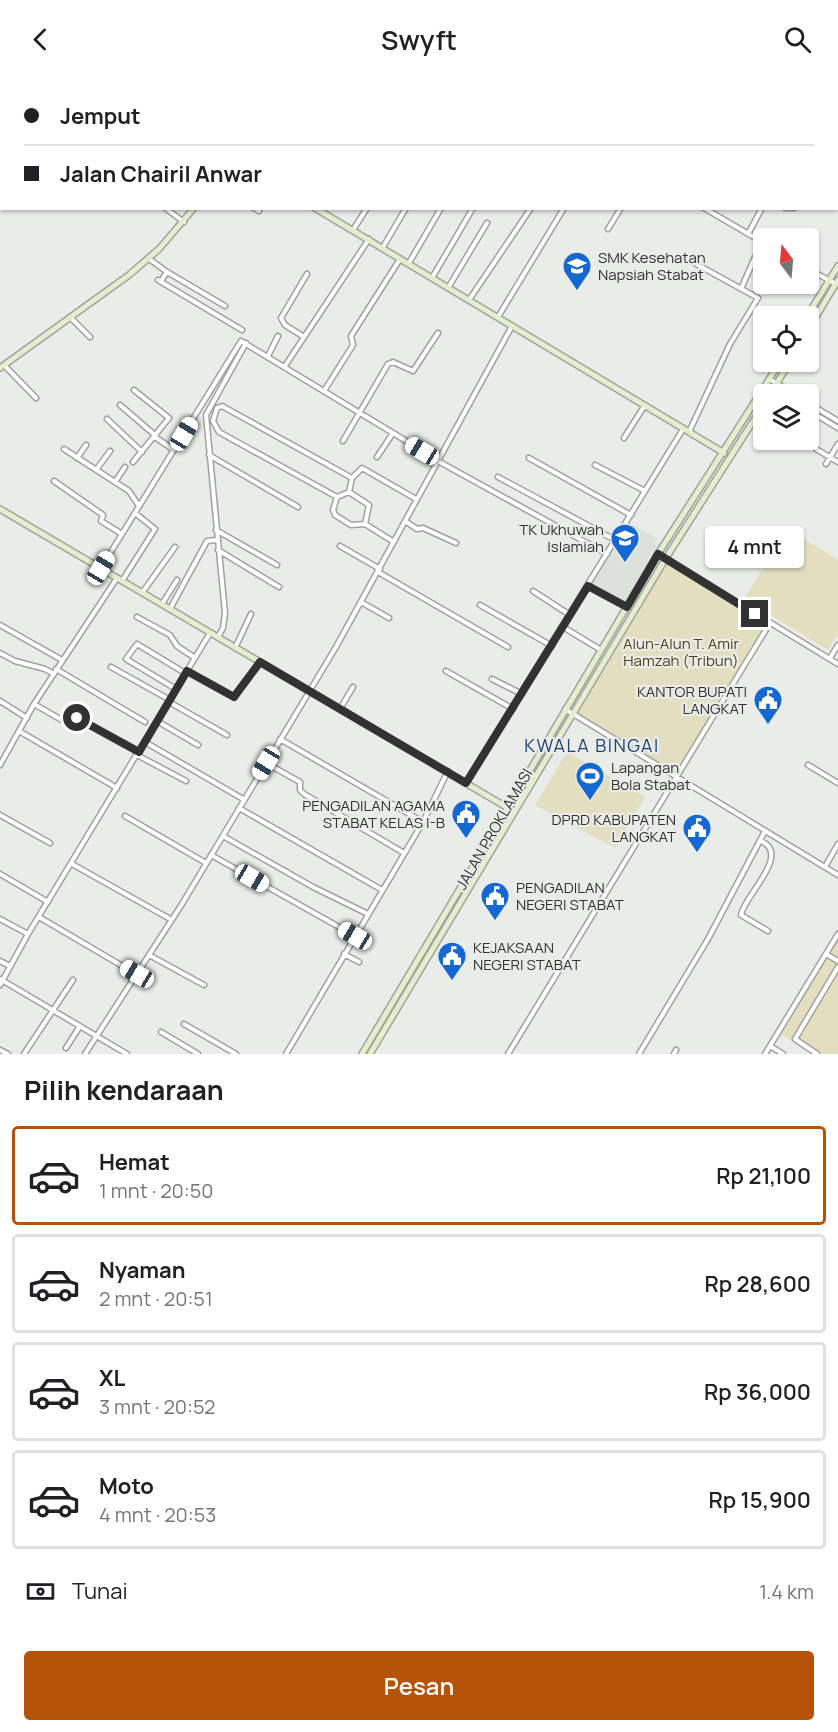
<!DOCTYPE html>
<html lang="id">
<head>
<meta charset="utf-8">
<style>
  :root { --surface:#fff; --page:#f2f2f2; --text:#202124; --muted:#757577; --line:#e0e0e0; --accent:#b45309 }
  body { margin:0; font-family:Manrope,sans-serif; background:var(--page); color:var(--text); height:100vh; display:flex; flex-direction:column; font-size:22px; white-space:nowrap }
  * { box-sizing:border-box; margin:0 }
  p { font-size:20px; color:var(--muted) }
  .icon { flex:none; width:33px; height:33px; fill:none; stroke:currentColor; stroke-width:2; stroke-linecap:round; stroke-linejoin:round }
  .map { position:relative; height:976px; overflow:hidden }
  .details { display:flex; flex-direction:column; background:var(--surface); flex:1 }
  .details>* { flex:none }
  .hud { position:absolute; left:0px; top:0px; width:838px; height:132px; box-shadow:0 2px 4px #0004; display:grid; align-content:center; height:132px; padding:0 24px; background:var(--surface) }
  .needle { width:39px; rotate:344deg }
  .buttons { position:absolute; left:753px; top:150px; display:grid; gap:12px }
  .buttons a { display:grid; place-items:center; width:66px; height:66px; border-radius:6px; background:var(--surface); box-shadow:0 2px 4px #0004; font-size:30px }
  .end { position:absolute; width:27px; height:27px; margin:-14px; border:8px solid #313231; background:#fff; box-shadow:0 0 0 3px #fff }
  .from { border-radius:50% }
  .bubble { position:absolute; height:42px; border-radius:6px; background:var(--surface); box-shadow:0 2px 4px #0004; font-size:20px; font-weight:600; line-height:42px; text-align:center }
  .car { position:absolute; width:18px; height:36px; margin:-18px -9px; border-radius:8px; box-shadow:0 0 4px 2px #0007; background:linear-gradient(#fff 24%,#345 0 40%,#fff 0 76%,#345 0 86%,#fff 0) }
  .hud b { display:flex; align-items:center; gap:21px; height:57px; font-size:22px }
  .hud b+b { border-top:2px solid var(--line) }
  .hud i { width:15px; height:15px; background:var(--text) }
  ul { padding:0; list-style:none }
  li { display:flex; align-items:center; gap:18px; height:99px; margin:0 12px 9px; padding:0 12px; border:3px solid var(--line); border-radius:6px }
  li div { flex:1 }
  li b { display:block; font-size:22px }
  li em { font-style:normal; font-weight:600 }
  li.on { border-color:var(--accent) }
  li>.icon { width:54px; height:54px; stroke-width:1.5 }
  h2 { padding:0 24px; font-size:27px; line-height:72px }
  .pay { display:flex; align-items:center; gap:15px; height:66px; padding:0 24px; font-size:22px }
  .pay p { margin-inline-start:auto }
  .cta { display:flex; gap:12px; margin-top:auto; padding:12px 24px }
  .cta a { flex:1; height:69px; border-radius:6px; background:var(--accent); color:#fff; font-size:24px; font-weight:600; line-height:69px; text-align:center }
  header { display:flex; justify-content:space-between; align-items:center; height:78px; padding:0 24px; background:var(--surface); font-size:27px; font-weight:600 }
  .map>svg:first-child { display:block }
  .built { fill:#dae2da }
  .green { fill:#e4dec0 }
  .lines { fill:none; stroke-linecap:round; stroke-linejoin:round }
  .stream { stroke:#abe0db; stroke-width:1.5 }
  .street-casing { stroke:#9fa29f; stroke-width:7 }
  .secondary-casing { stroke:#9fa29f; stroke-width:8 }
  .street { stroke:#fff; stroke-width:4 }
  .secondary { stroke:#e5edcd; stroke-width:5 }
  .route { stroke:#313231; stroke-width:8 }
  .labels { text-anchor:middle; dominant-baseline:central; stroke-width:4.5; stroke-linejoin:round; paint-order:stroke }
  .poi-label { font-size:15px; fill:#313231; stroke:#e9ece9; text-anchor:start }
  .park-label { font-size:15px; fill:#4c4312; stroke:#e9ece9 }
  .street-label { font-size:15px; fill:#313231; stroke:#e9ece9 }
  .quarter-label { font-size:18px; letter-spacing:1.5px; fill:#1c4176; stroke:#e9ece9 }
</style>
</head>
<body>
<header><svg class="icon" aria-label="back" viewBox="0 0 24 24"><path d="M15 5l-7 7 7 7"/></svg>Swyft<svg class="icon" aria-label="search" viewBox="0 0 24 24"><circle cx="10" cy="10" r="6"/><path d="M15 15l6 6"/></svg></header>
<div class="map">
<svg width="838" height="976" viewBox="0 0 838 976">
  <rect width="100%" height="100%" fill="#e9ece9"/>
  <path class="built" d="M628 443 658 461 655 464 659 467 624 525 591 505Z"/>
  <path class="green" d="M788 451 838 482V555L828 572 744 521Z
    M665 483 768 548 675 698 574 635Z
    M567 674 645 719 615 770 535 727Z
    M838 859V976H814L779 955Z"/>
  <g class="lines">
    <path class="stream" d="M14 2 16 0
      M0 12 2 10"/>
    <g class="street-casing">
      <path id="street" d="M246 0 248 2
        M336 0 338 2
        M485 0 488 2
        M724 0 727 2
        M804 0 806 2
        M354 2 355 0
        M408 2 409 0
        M535 2 536 0
        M575 2 576 0
        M595 2 596 0
        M612 2 613 0
        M630 2 631 0
        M662 2 663 0
        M714 2 717 0
        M751 2 752 0
        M837 20 838 21
        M837 79H838
        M837 126 838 127
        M165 130 184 144
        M254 130 259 133
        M704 130 764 165
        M785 130H794
        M608 151 621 130
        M353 152 367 130
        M748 156 762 130
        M383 169 406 130
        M148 180 167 194 161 203
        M409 185 441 130
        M808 191 836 206
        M167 194 225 228
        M432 200 473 130
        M158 202 242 252
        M448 210 487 145
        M741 211 755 179
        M469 222 531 130
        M70 239 90 259
        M498 239 564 130
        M304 259 285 247 281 240 307 196
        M268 278 278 258
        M4 287 36 320
        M285 288 369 161
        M769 301 795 316
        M766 306 783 316
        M324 313 353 267 351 258 400 181
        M808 325 838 343
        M120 327 156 358
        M808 332 838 350
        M107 341 142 374
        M689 354 730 266 758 220 696 186
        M155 359 174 372
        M624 360 645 327
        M343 363 388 286 393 284 413 293 438 255
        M64 371 129 413 139 428
        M816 371 838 384
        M209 377 298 429
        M377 379 393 355
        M77 380 86 367
        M529 380 631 437
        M436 382 607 476
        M133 384 169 340 134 312
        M826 386 838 366
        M595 387 645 413
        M96 392 110 373
        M498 399 615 462
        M54 403 103 437 101 443 122 456
        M115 404 125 389
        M349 414 369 427 365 446
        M337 419 219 354 213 343 217 330 222 328 352 400
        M405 443 417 451 423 450 456 465
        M216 452 277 487
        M394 464 365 446 351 447 335 437 333 432 337 419 349 414 352 400 362 390 416 421
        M340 468 380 491
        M218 472 279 509
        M658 476 838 586
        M101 490 241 263 436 381
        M378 494 508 569
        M122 503 155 451 135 435
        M588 508 627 529
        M533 513 570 537
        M142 515 175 469
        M361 524 389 540
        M162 526 177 502
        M480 527 552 568
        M170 531 207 463 216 462
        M137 539 170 557 177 568 195 580
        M0 547 62 582
        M563 549 601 572
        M218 559 223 550 225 535 206 337 246 265
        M235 570 251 536
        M0 575 15 583 45 591 54 596
        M830 580 838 567
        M111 589 170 622
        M56 591 145 644
        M187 593 234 619 260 584
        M446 593 513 631
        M492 601 522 616
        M176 611 126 581 137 566 185 595
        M0 623 27 640
        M169 624 227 657
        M34 626 67 645 78 640 139 674
        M340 631 353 609
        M565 631 838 797
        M157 643 198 667
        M19 653 117 710
        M280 661 423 744
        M145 664 243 721
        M137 677 186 703
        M266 685 300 704V712L304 716 404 775
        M0 687 34 626 117 500
        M808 687 838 705
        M466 705 683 351
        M239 730 382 812
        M0 737 50 765
        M125 738 206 785
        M223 758 313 809 368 836
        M761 763C792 776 744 818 741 837L768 853
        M211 777 355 858
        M72 786 172 842
        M825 789 838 766
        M0 796 48 824
        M39 839 136 896
        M0 841 28 856
        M344 876 359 884
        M826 876 838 883
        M149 877 204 907
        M0 883 10 888
        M0 901 127 976
        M0 907 28 856 210 555
        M184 946 236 976
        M161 954 198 976
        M770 968 783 976
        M66 970 80 948
        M0 972 8 976
        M24 976 73 902
        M85 976 182 826 336 569 512 248
        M286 976 423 744 448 693
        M508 976 770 545
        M639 976 708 861 765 753
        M674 976 676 972
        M765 976 838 856
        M817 976 795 961 838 889"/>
    </g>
    <g class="secondary-casing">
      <path id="secondary" d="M2 2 4 0
        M315 130 724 375
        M807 238 838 188
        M808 252 838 202
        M0 290 129 197 159 171 194 130
        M770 316 790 284
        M0 431 508 730
        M362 976 658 476 780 284
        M370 976 666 480 764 326"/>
    </g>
    <use href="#street" class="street"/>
    <use href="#secondary" class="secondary"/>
  </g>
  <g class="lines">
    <path class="route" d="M77 640 139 674 187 593 234 619 260 584 466 705 588 508 627 529 658 476 755 536"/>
  </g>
  <defs>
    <g id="school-pin" transform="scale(1.5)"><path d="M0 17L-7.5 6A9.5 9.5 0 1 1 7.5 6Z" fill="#1568d2" stroke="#e9ece9"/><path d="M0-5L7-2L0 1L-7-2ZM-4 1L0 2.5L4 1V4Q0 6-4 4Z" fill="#fff"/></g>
    <g id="civic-pin" transform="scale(1.5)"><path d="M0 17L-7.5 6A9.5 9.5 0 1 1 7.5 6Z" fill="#1568d2" stroke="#e9ece9"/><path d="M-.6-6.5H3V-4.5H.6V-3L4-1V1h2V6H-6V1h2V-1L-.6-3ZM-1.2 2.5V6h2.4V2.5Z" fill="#fff"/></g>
    <g id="stadium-pin" transform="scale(1.5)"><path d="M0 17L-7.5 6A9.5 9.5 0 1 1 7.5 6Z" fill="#1568d2" stroke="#e9ece9"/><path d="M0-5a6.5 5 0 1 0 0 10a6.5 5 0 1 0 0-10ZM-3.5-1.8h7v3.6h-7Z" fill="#fff"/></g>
  </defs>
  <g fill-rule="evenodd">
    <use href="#school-pin" x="577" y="188"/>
    <use href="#school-pin" x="625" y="460"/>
    <use href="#civic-pin" x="768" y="622"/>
    <use href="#stadium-pin" x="590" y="698"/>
    <use href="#civic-pin" x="466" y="736"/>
    <use href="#civic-pin" x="697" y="750"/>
    <use href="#civic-pin" x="495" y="818"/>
    <use href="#civic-pin" x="452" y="878"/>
  </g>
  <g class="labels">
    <g class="poi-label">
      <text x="598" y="179">SMK Kesehatan<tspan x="598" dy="17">Napsiah Stabat</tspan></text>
      <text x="604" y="451" text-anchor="end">TK Ukhuwah<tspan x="604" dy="17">Islamiah</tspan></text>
      <text x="747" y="613" text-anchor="end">KANTOR BUPATI<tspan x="747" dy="17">LANGKAT</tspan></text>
      <text x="611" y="689">Lapangan<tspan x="611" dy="17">Bola Stabat</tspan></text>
      <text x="445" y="727" text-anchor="end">PENGADILAN AGAMA<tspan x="445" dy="17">STABAT KELAS I-B</tspan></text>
      <text x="676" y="741" text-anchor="end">DPRD KABUPATEN<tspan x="676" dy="17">LANGKAT</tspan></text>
      <text x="516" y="809">PENGADILAN<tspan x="516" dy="17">NEGERI STABAT</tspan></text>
      <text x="473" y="869">KEJAKSAAN<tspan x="473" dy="17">NEGERI STABAT</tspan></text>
    </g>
    <g class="park-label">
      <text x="681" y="565">Alun-Alun T. Amir<tspan x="681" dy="17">Hamzah (Tribun)</tspan></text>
    </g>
    <g class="street-label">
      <text transform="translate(494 751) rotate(-60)">JALAN PROKLAMASI</text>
    </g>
    <g class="quarter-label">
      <text x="592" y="667">KWALA BINGAI</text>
    </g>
  </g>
</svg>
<div class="buttons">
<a><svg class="needle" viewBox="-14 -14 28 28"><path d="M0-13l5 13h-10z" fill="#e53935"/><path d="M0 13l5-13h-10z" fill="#757577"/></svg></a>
<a><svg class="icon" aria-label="locate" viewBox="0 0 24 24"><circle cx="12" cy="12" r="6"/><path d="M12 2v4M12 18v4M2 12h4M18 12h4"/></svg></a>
<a><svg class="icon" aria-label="layers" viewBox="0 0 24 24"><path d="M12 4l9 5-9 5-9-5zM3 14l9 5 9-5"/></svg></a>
</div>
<i class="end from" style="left:77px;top:640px"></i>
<i class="end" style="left:755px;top:536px"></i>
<div class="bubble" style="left:705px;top:448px;width:99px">4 mnt</div>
<i class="car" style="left:184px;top:356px;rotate:31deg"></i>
<i class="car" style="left:422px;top:373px;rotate:301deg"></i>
<i class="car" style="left:101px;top:490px;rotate:31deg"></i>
<i class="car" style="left:266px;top:685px;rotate:211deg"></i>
<i class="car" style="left:252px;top:800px;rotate:120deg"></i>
<i class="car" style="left:355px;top:858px;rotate:300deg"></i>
<i class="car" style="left:137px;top:896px;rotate:300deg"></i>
<div class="hud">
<b><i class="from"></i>Jemput</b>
<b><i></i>Jalan Chairil Anwar</b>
</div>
</div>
<section class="details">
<h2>Pilih kendaraan</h2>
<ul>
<li class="on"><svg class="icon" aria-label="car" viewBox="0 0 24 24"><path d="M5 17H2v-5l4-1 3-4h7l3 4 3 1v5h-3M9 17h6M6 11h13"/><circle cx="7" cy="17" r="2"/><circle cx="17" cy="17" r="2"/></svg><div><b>Hemat</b><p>1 mnt · 20:50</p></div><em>Rp 21,100</em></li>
<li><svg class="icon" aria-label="car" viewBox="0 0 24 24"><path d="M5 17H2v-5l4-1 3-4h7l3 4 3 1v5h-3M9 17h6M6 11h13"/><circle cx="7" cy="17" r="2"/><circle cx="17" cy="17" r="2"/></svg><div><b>Nyaman</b><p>2 mnt · 20:51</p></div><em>Rp 28,600</em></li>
<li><svg class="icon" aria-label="car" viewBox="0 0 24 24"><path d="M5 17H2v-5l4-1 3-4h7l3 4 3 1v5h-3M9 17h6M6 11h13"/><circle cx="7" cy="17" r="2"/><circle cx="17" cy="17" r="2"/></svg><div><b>XL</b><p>3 mnt · 20:52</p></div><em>Rp 36,000</em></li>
<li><svg class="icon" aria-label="car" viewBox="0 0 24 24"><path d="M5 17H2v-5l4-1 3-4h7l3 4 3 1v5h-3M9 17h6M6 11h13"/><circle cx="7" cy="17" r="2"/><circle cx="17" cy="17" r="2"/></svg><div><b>Moto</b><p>4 mnt · 20:53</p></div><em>Rp 15,900</em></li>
</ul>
<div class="pay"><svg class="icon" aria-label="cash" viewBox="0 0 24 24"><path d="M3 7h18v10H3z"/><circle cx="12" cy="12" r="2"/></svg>Tunai<p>1.4 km</p></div>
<div class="cta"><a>Pesan</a></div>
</section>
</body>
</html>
